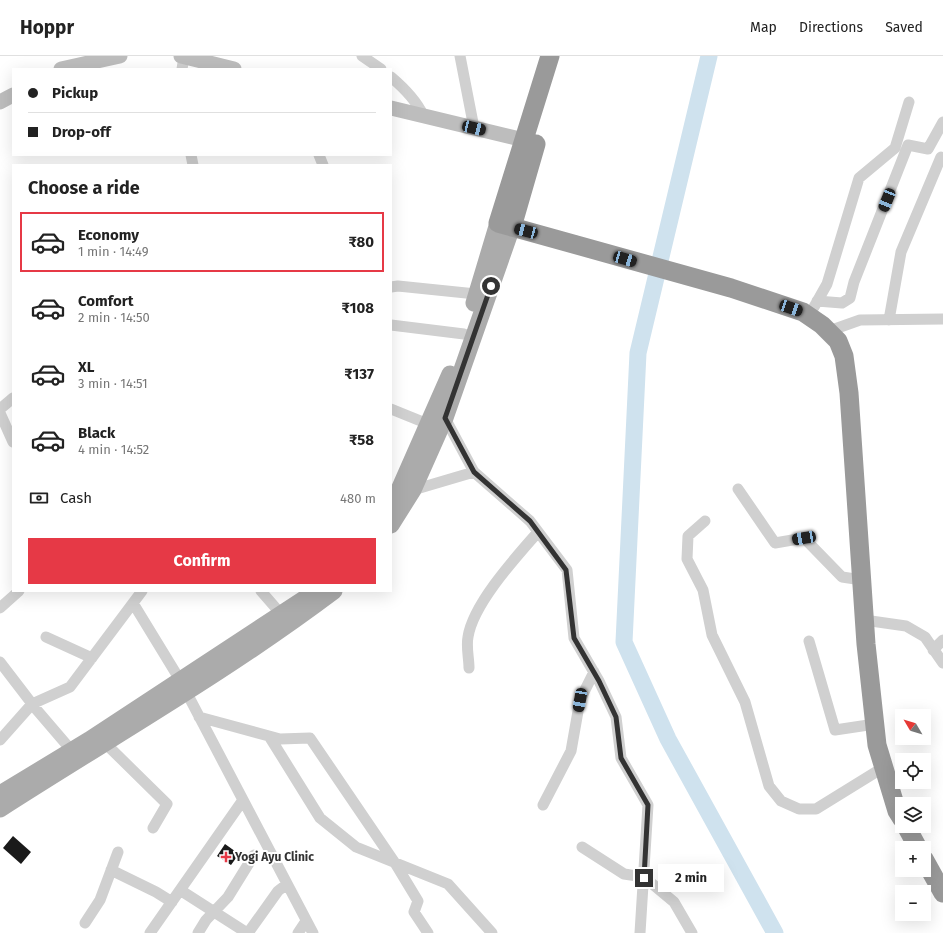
<!DOCTYPE html>
<html lang="en">
<head>
<meta charset="utf-8">
<style>
  :root { --surface:#fff; --page:#f6f6f6; --text:#222; --muted:#767676; --line:#e0e0e0; --accent:#e63946 }
  body { margin:0; font-family:"Fira Sans",sans-serif; background:var(--page); color:var(--text); height:100vh; display:flex; flex-direction:column; font-size:15px; white-space:nowrap }
  * { box-sizing:border-box; margin:0 }
  p { font-size:13px; color:var(--muted) }
  .icon { flex:none; width:22px; height:22px; fill:none; stroke:currentColor; stroke-width:2; stroke-linecap:round; stroke-linejoin:round }
  .map { position:relative; flex:1; overflow:hidden }
  .side { position:absolute; left:12px; top:108px; width:380px; height:428px; display:flex; flex-direction:column; background:var(--surface); border-radius:0px; box-shadow:0 4px 16px #0002 }
  .side>* { flex:none }
  .banner { position:absolute; left:12px; top:12px; width:380px; height:88px; border-radius:0px; box-shadow:0 4px 16px #0002; display:grid; align-content:center; height:88px; padding:0 16px; background:var(--surface) }
  .needle { width:26px; rotate:308deg }
  .controls { position:absolute; left:895px; top:653px; display:grid; gap:8px }
  .controls a { display:grid; place-items:center; width:36px; height:36px; border-radius:0px; background:var(--surface); box-shadow:0 4px 16px #0002; font-size:20px }
  .end { position:absolute; width:18px; height:18px; margin:-9px; border:5px solid #333; background:#fff; box-shadow:0 0 0 2px #fff }
  .from { border-radius:50% }
  .bubble { position:absolute; height:28px; border-radius:0px; background:var(--surface); box-shadow:0 4px 16px #0002; font-size:13px; font-weight:700; line-height:28px; text-align:center }
  .car { position:absolute; width:12px; height:24px; margin:-12px -6px; border-radius:5px; box-shadow:0 0 3px 1px #0007; background:linear-gradient(#222 24%,#8ab4d8 0 40%,#222 0 76%,#8ab4d8 0 86%,#222 0) }
  .banner b { display:flex; align-items:center; gap:14px; height:38px; font-size:15px }
  .banner b+b { border-top:1px solid var(--line) }
  .banner i { width:10px; height:10px; background:var(--text) }
  ul { padding:0; list-style:none }
  li { display:flex; align-items:center; gap:12px; height:60px; margin:0 8px 6px; padding:0 8px; border:2px solid transparent; border-radius:0px }
  li div { flex:1 }
  li b { display:block; font-size:15px }
  li em { font-style:normal; font-weight:700 }
  li.current { border-color:var(--accent) }
  li>.icon { width:36px; height:36px; stroke-width:1.5 }
  h2 { padding:0 16px; font-size:18px; line-height:48px }
  .pay { display:flex; align-items:center; gap:10px; height:44px; padding:0 16px; font-size:15px }
  .pay p { margin-inline-start:auto }
  .primary-button { display:flex; gap:8px; margin-top:auto; padding:8px 16px }
  .primary-button a { flex:1; height:46px; border-radius:0px; background:var(--accent); color:#fff; font-size:16px; font-weight:700; line-height:46px; text-align:center }
  header { display:flex; align-items:center; gap:24px; box-sizing:border-box; height:56px; padding:0 20px; background:var(--surface); border-bottom:1px solid var(--line) }
  header strong { font-size:19px }
  nav { display:flex; gap:22px; margin-inline-start:auto; font-size:14px }
  .map>svg:first-child { display:block }
  .lines { fill:none; stroke-linecap:round; stroke-linejoin:round }
  .river { stroke:#cfe2ee; stroke-width:17 }
  .building { fill:#1a1a1a }
  .street { stroke:#d0d0d0; stroke-width:11 }
  .secondary { stroke:#bdbdbd; stroke-width:15 }
  .primary { stroke:#ababab; stroke-width:17 }
  .highway { stroke:#9a9a9a; stroke-width:19 }
  .route { stroke:#333; stroke-width:5 }
  .poi-dot { fill:#e63946; stroke:#fff; stroke-width:1.5 }
  .labels { text-anchor:middle; dominant-baseline:central; stroke-width:4; stroke-linejoin:round; paint-order:stroke }
  .poi-label { font-size:12px; font-weight:bold; fill:#333; stroke:#fff; text-anchor:start }
</style>
</head>
<body>
<header>
<strong>Hoppr</strong>
<nav><a>Map</a><a>Directions</a><a>Saved</a></nav>
</header>
<div class="map">
<svg width="943" height="877" viewBox="0 0 943 877">
  <rect width="100%" height="100%" fill="#fff"/>
  <g class="lines">
    <path class="river" d="M709 0 638 297 624 586 668 683 775 877"/>
  </g>
  <path class="building" d="M13 780 31 796 21 808 3 792Z
    M225 788 239 798 231 809 217 800Z"/>
  <g class="lines">
    <path class="street" d="M362 0 381 13
      M460 0 474 72
      M182 13 184 1
      M391 21C404 32 416 44 423 59
      M191 99 193 109
      M319 99 323 109
      M391 231 398 230 476 238
      M817 245 842 247 850 242 854 226 908 89 928 93 943 66
      M814 251 827 228 859 122 895 92 909 46
      M889 264 901 196 941 101
      M391 269 464 278
      M829 275 860 264 943 263
      M0 353 13 342
      M391 353 428 368
      M0 357 13 386
      M474 416 530 465 567 514 574 582 599 625 616 661 621 702 648 749 640 877
      M738 433 775 487 804 482 842 521 862 524
      M413 434 474 416 445 362
      M705 465 688 480 687 503 703 534 712 579 745 646 769 730 781 745 799 753H816L884 711
      M261 535 281 558
      M133 547 180 624 313 877
      M0 552 19 535
      M864 564 906 570 925 581 943 607
      M46 581 92 602
      M809 585 835 674 875 668
      M933 594 943 584
      M0 606 36 653 72 695
      M469 612C469 602 466 591 468 581 473 548 516 501 538 476
      M199 661 280 683 310 682 395 807 418 845 414 856 428 877
      M269 680 320 762 356 791 448 828 492 877
      M0 684 32 648 70 631 142 535
      M106 688 167 748 153 772
      M543 749 571 695 580 644 594 616
      M582 791 624 818 644 821 674 846 692 877
      M111 814 156 836 172 846
      M180 834 247 877
      M85 867 100 844 118 796
      M150 877 243 744
      M198 877 206 864 228 841 254 799
      M248 877 278 835 287 828
      M298 877 306 865"/>
    <path class="secondary" d="M181 0 234 13
      M61 13 120 0
      M0 46 13 39
      M391 52 524 84"/>
    <path class="primary" d="M474 247 498 167
      M391 452 450 318
      M391 469 413 434 445 362 512 171
      M0 738 89 684 316 535
      M0 753C112 681 228 615 334 535"/>
    <path class="highway" d="M550 0 498 167 731 232 803 256 822 269 838 285 844 300 849 337 866 588 877 689 897 755 902 763
      M512 171 536 88
      M906 770 918 792
      M924 803 943 837"/>
  </g>
  <g class="lines">
    <path class="route" d="M491 230 445 362 474 416 530 465 566 514 574 582 599 625 616 661 621 702 648 749 644 822"/>
  </g>
  <path class="poi-dot" d="M224 795h4v4h4v4h-4v4h-4v-4h-4v-4h4z"/>
  <g class="labels">
    <g class="poi-label">
      <text x="235" y="801">Yogi Ayu Clinic</text>
    </g>
  </g>
</svg>
<div class="controls">
<a><svg class="needle" viewBox="-14 -14 28 28"><path d="M0-13l5 13h-10z" fill="#e53935"/><path d="M0 13l5-13h-10z" fill="#767676"/></svg></a>
<a><svg class="icon" aria-label="locate" viewBox="0 0 24 24"><circle cx="12" cy="12" r="6"/><path d="M12 2v4M12 18v4M2 12h4M18 12h4"/></svg></a>
<a><svg class="icon" aria-label="layers" viewBox="0 0 24 24"><path d="M12 4l9 5-9 5-9-5zM3 14l9 5 9-5"/></svg></a>
<a>+</a>
<a>−</a>
</div>
<i class="end from" style="left:491px;top:230px"></i>
<i class="end" style="left:644px;top:822px"></i>
<div class="bubble" style="left:658px;top:808px;width:66px">2 min</div>
<i class="car" style="left:474px;top:72px;rotate:103deg"></i>
<i class="car" style="left:887px;top:144px;rotate:202deg"></i>
<i class="car" style="left:526px;top:175px;rotate:285deg"></i>
<i class="car" style="left:625px;top:203px;rotate:106deg"></i>
<i class="car" style="left:791px;top:252px;rotate:109deg"></i>
<i class="car" style="left:804px;top:482px;rotate:260deg"></i>
<i class="car" style="left:580px;top:644px;rotate:190deg"></i>
<div class="banner">
<b><i class="from"></i>Pickup</b>
<b><i></i>Drop-off</b>
</div>
<section class="side">
<h2>Choose a ride</h2>
<ul>
<li class="current"><svg class="icon" aria-label="car" viewBox="0 0 24 24"><path d="M5 17H2v-5l4-1 3-4h7l3 4 3 1v5h-3M9 17h6M6 11h13"/><circle cx="7" cy="17" r="2"/><circle cx="17" cy="17" r="2"/></svg><div><b>Economy</b><p>1 min · 14:49</p></div><em>₹80</em></li>
<li><svg class="icon" aria-label="car" viewBox="0 0 24 24"><path d="M5 17H2v-5l4-1 3-4h7l3 4 3 1v5h-3M9 17h6M6 11h13"/><circle cx="7" cy="17" r="2"/><circle cx="17" cy="17" r="2"/></svg><div><b>Comfort</b><p>2 min · 14:50</p></div><em>₹108</em></li>
<li><svg class="icon" aria-label="car" viewBox="0 0 24 24"><path d="M5 17H2v-5l4-1 3-4h7l3 4 3 1v5h-3M9 17h6M6 11h13"/><circle cx="7" cy="17" r="2"/><circle cx="17" cy="17" r="2"/></svg><div><b>XL</b><p>3 min · 14:51</p></div><em>₹137</em></li>
<li><svg class="icon" aria-label="car" viewBox="0 0 24 24"><path d="M5 17H2v-5l4-1 3-4h7l3 4 3 1v5h-3M9 17h6M6 11h13"/><circle cx="7" cy="17" r="2"/><circle cx="17" cy="17" r="2"/></svg><div><b>Black</b><p>4 min · 14:52</p></div><em>₹58</em></li>
</ul>
<div class="pay"><svg class="icon" aria-label="cash" viewBox="0 0 24 24"><path d="M3 7h18v10H3z"/><circle cx="12" cy="12" r="2"/></svg>Cash<p>480 m</p></div>
<div class="primary-button"><a>Confirm</a></div>
</section>
</div>
</body>
</html>
